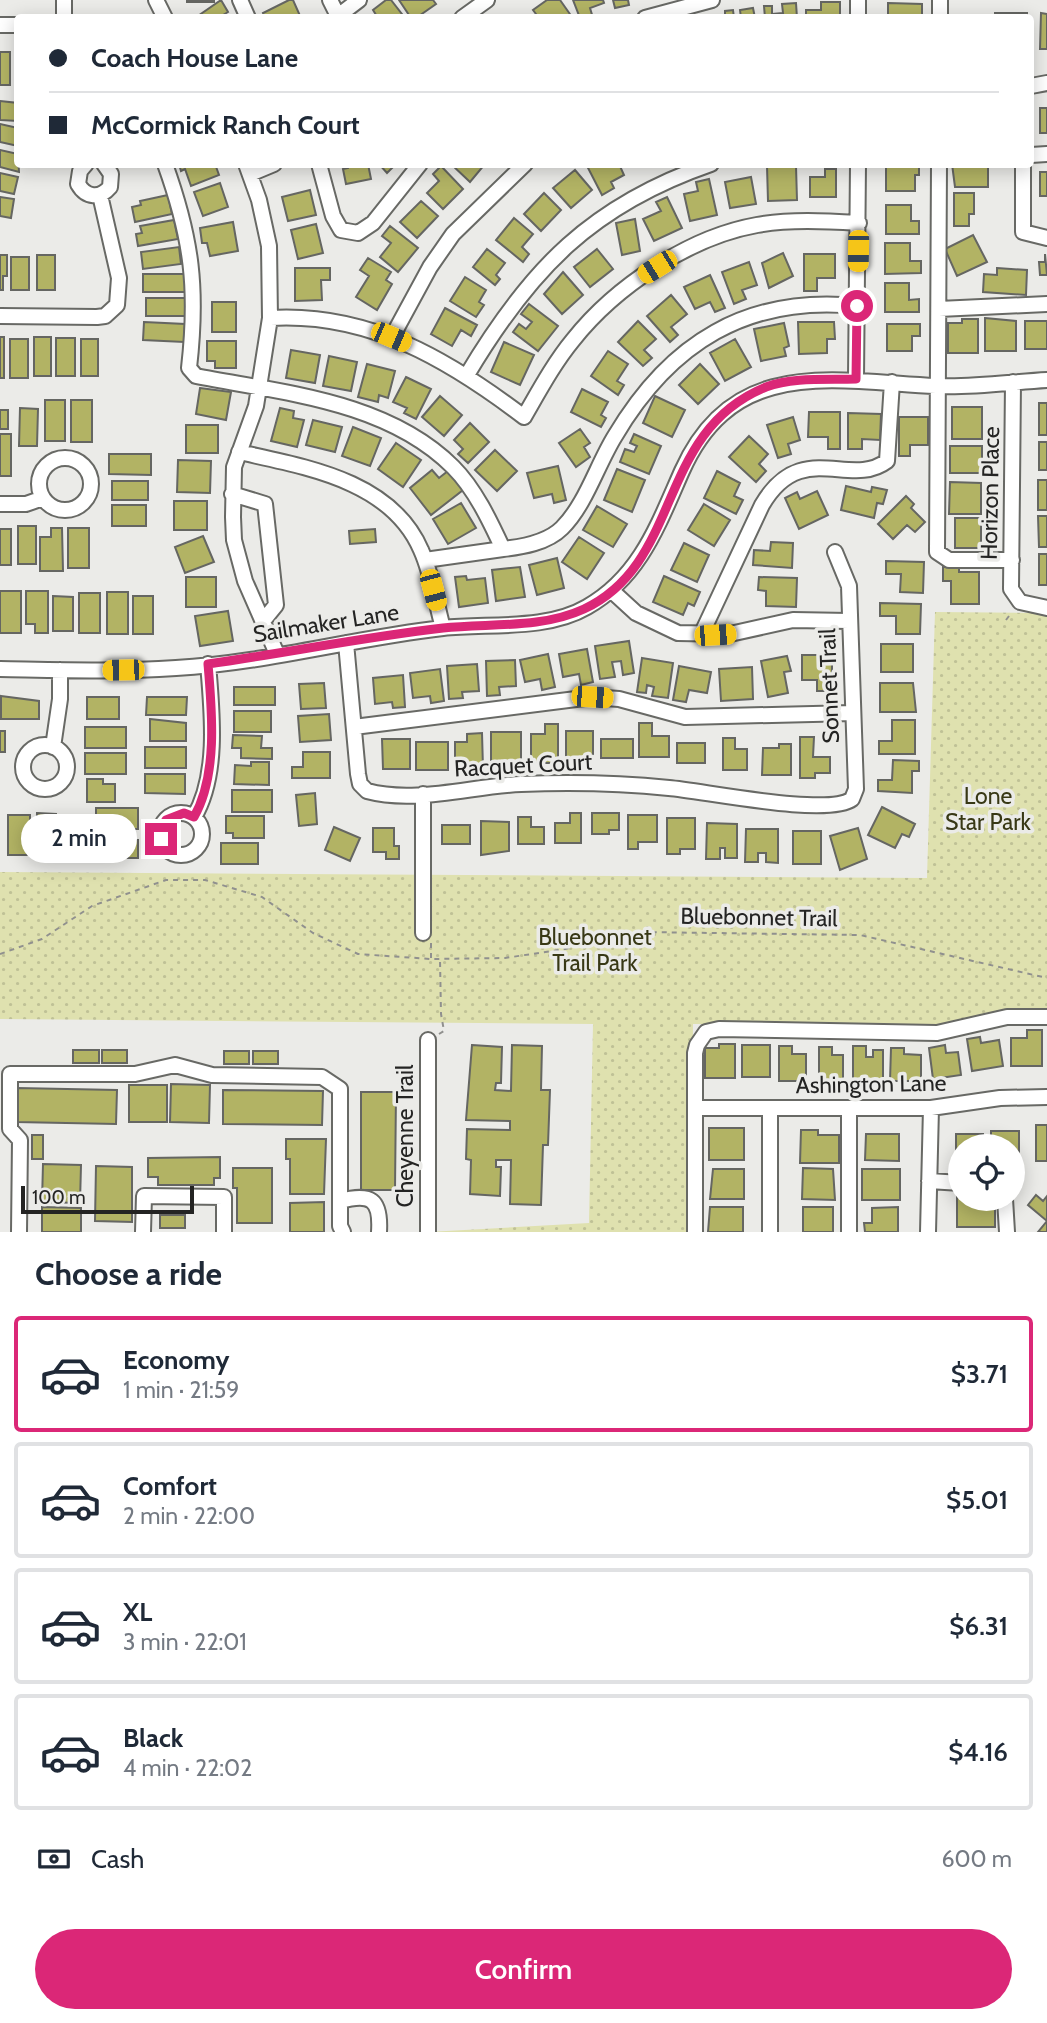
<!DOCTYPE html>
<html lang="en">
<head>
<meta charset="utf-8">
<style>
  :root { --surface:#fff; --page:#f2f2f3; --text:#1f2937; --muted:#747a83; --line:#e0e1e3; --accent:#db2777 }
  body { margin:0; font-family:Cabin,sans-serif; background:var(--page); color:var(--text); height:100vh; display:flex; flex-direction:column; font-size:26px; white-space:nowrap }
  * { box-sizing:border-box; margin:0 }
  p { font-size:23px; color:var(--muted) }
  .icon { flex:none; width:38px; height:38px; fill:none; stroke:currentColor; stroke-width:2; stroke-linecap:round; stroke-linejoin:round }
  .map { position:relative; height:1232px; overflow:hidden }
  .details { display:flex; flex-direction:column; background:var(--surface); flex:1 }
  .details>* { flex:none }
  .banner { position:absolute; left:14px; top:14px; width:1020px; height:154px; border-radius:7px; box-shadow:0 4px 18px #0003; display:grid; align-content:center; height:154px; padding:0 35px; background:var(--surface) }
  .controls { position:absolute; left:948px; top:1134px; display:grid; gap:14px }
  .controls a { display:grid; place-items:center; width:77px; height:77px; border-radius:50%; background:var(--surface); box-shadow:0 4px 18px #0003; font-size:35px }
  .scale { position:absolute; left:21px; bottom:18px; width:173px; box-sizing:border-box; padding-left:7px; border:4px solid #242423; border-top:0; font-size:19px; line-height:24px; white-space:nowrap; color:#242423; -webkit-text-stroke:5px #ebebe8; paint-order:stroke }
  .end { position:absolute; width:32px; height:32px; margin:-16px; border:9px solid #db2777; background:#fff; box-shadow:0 0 0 4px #fff }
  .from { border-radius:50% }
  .bubble { position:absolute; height:49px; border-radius:24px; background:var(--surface); box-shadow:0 4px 18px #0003; font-size:23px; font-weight:600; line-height:49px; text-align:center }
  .car { position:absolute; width:21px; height:42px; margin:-21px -10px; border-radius:9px; box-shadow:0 0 5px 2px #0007; background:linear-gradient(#f5c518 24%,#345 0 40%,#f5c518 0 76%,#345 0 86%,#f5c518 0) }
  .banner b { display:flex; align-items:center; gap:24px; height:66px; font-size:26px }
  .banner b+b { border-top:2px solid var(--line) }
  .banner i { width:18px; height:18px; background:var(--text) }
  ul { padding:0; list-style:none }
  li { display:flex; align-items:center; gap:21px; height:116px; margin:0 14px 10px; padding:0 21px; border:4px solid var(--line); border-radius:7px }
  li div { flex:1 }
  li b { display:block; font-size:26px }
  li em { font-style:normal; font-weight:600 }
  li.active { border-color:var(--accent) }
  li>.icon { width:63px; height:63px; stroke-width:1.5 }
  h2 { padding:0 35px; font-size:32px; line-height:84px }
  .pay { display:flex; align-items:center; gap:18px; height:77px; padding:0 35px; font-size:26px }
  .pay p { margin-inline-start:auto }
  .button { display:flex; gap:14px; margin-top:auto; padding:14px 35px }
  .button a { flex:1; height:80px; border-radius:42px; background:var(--accent); color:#fff; font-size:28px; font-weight:600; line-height:80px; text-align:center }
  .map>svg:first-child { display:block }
  .grass { fill:url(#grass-dots) }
  .building { fill:#b2b364; stroke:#656662; stroke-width:2 }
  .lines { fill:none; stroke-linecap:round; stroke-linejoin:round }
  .minor-casing { stroke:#686965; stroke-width:18 }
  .path { stroke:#90908e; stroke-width:2; stroke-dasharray:5 5; stroke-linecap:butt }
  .minor { stroke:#fff; stroke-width:14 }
  .route { stroke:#db2777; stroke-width:9 }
  .labels { text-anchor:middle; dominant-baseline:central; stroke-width:7; stroke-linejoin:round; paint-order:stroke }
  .street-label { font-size:23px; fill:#242423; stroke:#ebebe8 }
  .park-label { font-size:23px; fill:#383815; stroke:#ebebe8 }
</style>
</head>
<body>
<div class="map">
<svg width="1047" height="1232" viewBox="0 0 1047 1232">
  <defs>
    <pattern id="grass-dots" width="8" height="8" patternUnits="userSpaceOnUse" patternTransform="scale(1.75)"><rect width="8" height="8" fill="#dfe1af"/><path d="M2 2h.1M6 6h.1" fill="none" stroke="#bfc196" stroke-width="1.8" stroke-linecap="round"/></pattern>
  </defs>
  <rect width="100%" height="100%" fill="#ebebe8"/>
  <path class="grass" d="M935 612 1047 613V1024H693L691 1232H428L589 1223 593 1024 0 1019V872L927 878Z"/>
  <path class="building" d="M187 0H214V2H187Z
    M221 0 228 12 218 18H195Z
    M289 0H293L301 18H265L263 13Z
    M386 0H391L405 18H378L373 10Z
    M399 0H433L436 4 416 18H411Z
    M547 0H560L572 17 539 18 533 10Z
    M573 0H603L604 3 590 8 593 18H580Z
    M613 0H628L629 5 615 8Z
    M821 2H840V18H806V10H821Z
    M796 3 797 18H765L764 6H772V14L783 13 782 4Z
    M888 3 922 4V16L888 18Z
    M753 8 755 18H741L740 10Z
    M733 10 734 18H725V11Z
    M995 13H1027V18H995Z
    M1041 13 1047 14V49H1040Z
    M0 52H10V85H0Z
    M15 54H18V78H15Z
    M0 101 18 103V121L0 120Z
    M1040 108H1047V133H1040Z
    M0 124 18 128V146L0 142Z
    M0 150 18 154 19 172 0 167Z
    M179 164H215L219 175 191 186 185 169 181 171Z
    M348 164H368L371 179 346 184 343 169 348 168Z
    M379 164H396L387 173Z
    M451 164H485L470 182Z
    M586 164H619L624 175 611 182 614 188 602 195Z
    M886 164H919V175H915V191H886Z
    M952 164H988V187H955Z
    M441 166 463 189 443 209 427 193 439 181 433 174Z
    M767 166H796L797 200 768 201Z
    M825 169H836V197H810V177H825Z
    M575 170 592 190 571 208 553 188Z
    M1040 172H1047V196H1040Z
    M0 173 18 177 14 194 0 191Z
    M751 177 756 204 730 208 725 182Z
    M709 179 717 215 690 221 684 194 698 191 696 182Z
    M220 183 228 207 203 216 194 192Z
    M310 190 316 215 288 221 282 197Z
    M544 193 561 210 541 231 524 214Z
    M954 193H974V214H969V226H954Z
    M168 195 172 214 135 222 132 207 141 205 140 201Z
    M0 197 14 199 11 218 0 216Z
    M667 197 682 228 654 241 643 219 661 211 656 202Z
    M421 201 438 216 417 238 400 222Z
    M886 205H911V221H919V234H886Z
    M514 218 533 234 522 247 529 254 523 262 496 240Z
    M635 219 640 251 622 255 616 223Z
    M174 220 178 239 138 246 136 234 142 233 140 226Z
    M233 222 238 251 210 256 207 243H202L200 228Z
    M316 224 323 253 298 259 291 230Z
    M390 226 418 248 398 272 380 257 391 243 382 236Z
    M973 235 987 262 957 276 945 249Z
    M885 243H910V261H921V273L885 274Z
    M179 247 181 264 143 269 141 252Z
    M487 249 505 263 496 275 500 279 495 285 473 267Z
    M597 249 613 269 590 287 574 267Z
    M783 253 793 276 769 288 762 263Z
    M804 254H835V278H817V291H804Z
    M1045 254 1047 275H1040L1039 262H1045Z
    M0 255H7V276H3V290H0Z
    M37 255H55V290H37Z
    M11 257H29V290H11Z
    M368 258 391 272 386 280 392 284 377 310 356 297 369 276 360 270Z
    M749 262 757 285 742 290 746 299 734 304 722 272Z
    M295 268H330V280H321L322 300 295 301Z
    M997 268 1027 270 1026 295 983 292 984 274 997 275Z
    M563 272 583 295 562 314 544 294Z
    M143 274H185V292H143Z
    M710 275 725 308 715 312 710 302 695 309 684 287Z
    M465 277 486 290 479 302 484 305 476 317 450 301Z
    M885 283H909V300L919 299V312H885Z
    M671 295 687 314 671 327 678 335 670 342 647 316Z
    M146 298H185V316H146Z
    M212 302H236V332H212Z
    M529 304 558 326 538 351 513 332 519 324 526 329 532 322 521 314Z
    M445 308 477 325 471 336 461 330 452 346 431 334Z
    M985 318 1016 321V351H985Z
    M962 319H978V353H948V323H962Z
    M638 321 656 339 644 350 652 358 643 366 618 342Z
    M1025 321H1047V349H1025Z
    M144 322 185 324 184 342 143 340Z
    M798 322H834L835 339H827V353L799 354Z
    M784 323 789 346 784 348 786 356 761 361 754 329Z
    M887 324H920V336H912V351H887Z
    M0 337H4V378H0Z
    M34 337H51V376H34Z
    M56 338H75V376H56Z
    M10 339H28V378H10Z
    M81 339H98V376H81Z
    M735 339 751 367 725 381 710 353Z
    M207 341H236V368H215V361H207Z
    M504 342 534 355 520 385 491 372Z
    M291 350 320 355 315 383 286 378Z
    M608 351 628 364 617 381 624 385 618 395 591 376Z
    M329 356 357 362 351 391 323 386Z
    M367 364 395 371 388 398 379 395 378 402 358 397Z
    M700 364 719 384 698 404 679 385Z
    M406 377 431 389 416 419 404 413 407 408 393 402Z
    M200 388 231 392 226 420 196 414Z
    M582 389 608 402 601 415 606 418 601 427 571 412Z
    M440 396 462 415 444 436 422 417Z
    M655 396 685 410 672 437 643 423Z
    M45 400H65V441H45Z
    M71 400H92V442H71Z
    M1039 403H1047V435H1039Z
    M952 407H982V439H952Z
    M20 408 38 409 37 446H19Z
    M280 408 294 411 293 418 304 420 297 447 271 441Z
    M0 410H8V429H0Z
    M809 412H840V449H828V437H808Z
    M848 413 881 414 880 440 862 439V449H848Z
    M793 417 800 440 788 444 791 454 778 458 767 425Z
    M899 417H928V445H910V456H899Z
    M313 420 342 427 335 452 306 445Z
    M470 423 489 442 468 463 458 454 463 449 454 440Z
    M186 425H218V453H186Z
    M353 427 381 438 370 466 342 456Z
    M580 429 590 443 584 447 590 457 576 467 559 443Z
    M0 434H11V476H0Z
    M634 434 661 446 649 474 620 462 625 449 634 452 637 446 630 443Z
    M749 436 768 454 759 464 766 471 756 482 729 457Z
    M1039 442H1047V470H1039Z
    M396 443 421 460 403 487 378 469Z
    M950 446H982V473H950Z
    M495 450 517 471 497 491 475 470Z
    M109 454H151V475L109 474Z
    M178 460 211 461 210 493 177 492Z
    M558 466 566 500 554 503 552 494 534 498 527 473Z
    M617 469 645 480 632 512 604 500Z
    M432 470 439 478 448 471 463 490 431 515 410 488Z
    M717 471 740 483 734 496 743 500 736 514 704 498Z
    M1038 480H1047V510H1038Z
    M112 481H148V500H112Z
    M950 482 981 483V514H949Z
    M846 486 871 492 872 487 887 490 883 504 877 503 874 518 841 510Z
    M817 491 828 515 799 529 785 498 797 492 800 499Z
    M906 496 914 504 911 508 925 522 915 532 907 525 893 539 878 524Z
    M174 501H207V530H174Z
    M461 503 476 528 448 544 433 519Z
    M704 504 730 520 714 546 688 530Z
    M112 505H146V526H112Z
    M597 506 627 524 613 547 583 530Z
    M1038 516H1047V547H1039Z
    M955 518H981V548H955Z
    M18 526H36V564H18Z
    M51 528H62L63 571H40V537H51Z
    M68 528H89V568H68Z
    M0 529H11V565H0Z
    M375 529 376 542 350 544 349 531Z
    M203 536 214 562 185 573 175 547Z
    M579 537 604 553 587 579 562 562Z
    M771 542 793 543 792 568 753 565 754 550 770 551Z
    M684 543 709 555 697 582 671 570Z
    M1039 554H1047V585H1039Z
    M557 558 564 588 537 595 529 565Z
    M886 561 924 562 923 593 900 592 901 574H886Z
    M520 567 525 597 496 601 492 570Z
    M943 567H959V572H979V604H951V581H943Z
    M466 576 467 580 485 578 488 603 459 607 455 577Z
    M664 576 700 592 694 606 688 603 683 615 653 602Z
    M186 577H216V607H186Z
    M759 577 797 578 796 607 766 606V591L758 590Z
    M0 591H21V633H0Z
    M26 591H48V633H35V624H26Z
    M107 592H128V634H107Z
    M79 593H100V633H79Z
    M53 596 73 597V631H53Z
    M133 596H153V634H133Z
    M880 603 921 604 920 634H896V616H880Z
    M228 611 233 641 200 646 195 616Z
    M629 641 634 673 623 675 621 661 612 662 615 677 600 679 595 646Z
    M881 644H913V672H881Z
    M587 649 593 682 581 685 579 674 563 677 559 654Z
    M548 654 555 687 542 690 540 679 525 682 520 660Z
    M802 655H832V691H817V680H802Z
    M787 656 791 671 784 672 788 693 768 697 761 661Z
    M642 658 673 663 668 698 652 696 654 687 647 685 646 693 637 692Z
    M515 660 516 686 499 687 500 695 487 696 486 661Z
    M477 664 479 691 462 692 463 698 449 699 447 666Z
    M679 666 711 672 707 693 689 690 686 702 673 700Z
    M752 667 753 699 721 701 719 669Z
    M440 669 444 701 431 703 430 696 413 698 410 673Z
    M403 675 405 707 393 708 392 702 375 704 373 678Z
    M324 683 326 708 301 709 299 684Z
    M880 683H913L916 712H880Z
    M234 687H275V705H234Z
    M1 696 39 701V719H1Z
    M87 697H119V719H87Z
    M147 697H187L186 715H146Z
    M234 711H271V732H234Z
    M329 714 331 740 300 742 298 716Z
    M150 719 186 723V741H150Z
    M892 720H915V754H879V741H892Z
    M639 723H652V736H669V757H639Z
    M545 724H558V763H531V734H545Z
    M85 727H126V748H85Z
    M0 731H5V752H0Z
    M566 731H593V760L566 759Z
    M491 732H521V764H491Z
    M482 733 483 768H455V742H467V734Z
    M233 735 262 736 261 748H272V759L241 758V748H232Z
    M800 737H814L813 757H830V773H815V778H800Z
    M723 738H735V749H747V770H723Z
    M382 739H410V769H383Z
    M601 739H633V758H601Z
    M416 742H448V770H416Z
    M677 743H705V763H677Z
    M779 744H791V775H762L763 748H779Z
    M145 747H186V768H145Z
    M303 752H330V778H292V767H303Z
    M85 753H126V774H85Z
    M893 760 919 761V771H912V793L878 791V780H892Z
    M251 762H269V785L234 784 235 765 251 766Z
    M145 774H185V794L145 793Z
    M87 779H103V784H115V802H87Z
    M232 790H272V812H232Z
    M315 793 317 824 299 826 296 795Z
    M882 807 915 824 909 837 902 834 895 848 868 835Z
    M96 808H138V829H96Z
    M37 813 56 814 55 852H36Z
    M570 813H581V843H555V823H570Z
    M592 813H619V830H609V834H592Z
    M8 815H30V855H8Z
    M60 815H79L78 852H60Z
    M628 815H657V842H638V849H628Z
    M226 816H264V838H233V833H226Z
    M518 817H531V827H544V844H518Z
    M667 818H695V849H680V854H667Z
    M481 821 509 822V851L481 855Z
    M707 823 737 824V858H725V848H720V859H706Z
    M442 825H470V844H442Z
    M334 827 360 838 350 861 325 850Z
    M373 828H394V846H399V859H386V852H373Z
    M858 828 867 859 840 870 830 836Z
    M746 829H778V863L766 862V853H758V862H745Z
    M793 831H821V864H793Z
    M104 840H138V858H104Z
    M221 843H258V864H221Z
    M1027 1030H1042V1066H1011V1038H1027Z
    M980 1037 981 1043 999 1040 1003 1066 972 1071 967 1039Z
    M719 1044H735V1078H705V1048H719Z
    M472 1045 502 1047 501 1083H496L495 1090 511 1091 512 1045 542 1046 541 1090H550L548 1145H543L541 1205 510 1204 511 1160H496V1167H501L500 1196 470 1194 471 1160 466 1159 467 1129 510 1130V1121L466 1120Z
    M742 1045H770V1077H742Z
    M945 1045 946 1053 958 1052 961 1075 933 1079 929 1048Z
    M779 1046H792V1054H806V1081H779Z
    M853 1046H866V1057H873V1050H883V1080H853Z
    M819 1047H832V1055H843V1080H819Z
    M891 1048H904V1054L921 1055V1081H890Z
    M73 1050H99V1063H73Z
    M102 1050H127V1063H102Z
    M224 1051H249V1064H224Z
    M253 1051H278V1064H253Z
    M171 1084 210 1085 209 1123 170 1122Z
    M129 1085H167V1122H129Z
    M17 1088 117 1090 116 1124 16 1122Z
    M223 1090 323 1091 322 1125 223 1124Z
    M361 1092H396L395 1190H361Z
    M1036 1125H1047V1161H1036Z
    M709 1128H744V1160H709Z
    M801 1130H818V1135H839V1163H800Z
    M991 1131H1019V1162H1013V1146H991Z
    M866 1134H899V1161L865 1160Z
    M956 1134H983V1146H961V1168H956Z
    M32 1135H43V1159H32Z
    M286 1139H326L324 1194H290V1159H286Z
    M220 1157V1178H214V1185H158V1177H148V1158Z
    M43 1164 81 1165 80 1203 42 1202Z
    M96 1166 132 1167V1222L95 1221Z
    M233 1168H272V1223H237V1188H233Z
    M803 1168 833 1169 835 1200 802 1199Z
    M713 1169H744V1199H710Z
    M862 1169H900V1200H862Z
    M957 1193H961V1199H995V1227H957Z
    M1036 1195 1043 1201 1047 1196V1221L1028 1205Z
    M324 1202V1232H290V1203Z
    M42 1207 81 1208V1232H42Z
    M710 1207H743V1232H708Z
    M803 1207H833V1232H803Z
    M898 1207V1232H865L864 1223H872V1208Z
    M160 1215H185V1228H160Z
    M1047 1221V1232H1038Z"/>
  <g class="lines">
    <g class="minor-casing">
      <path id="minor" d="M64 0V18
        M156 0 165 18
        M240 0 248 18
        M330 0 339 18
        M338 16 359 0
        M462 18 487 0
        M645 18 712 0
        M858 18V0
        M940 18V0
        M0 25H18
        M1031 86 1047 83
        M1031 155 1047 154
        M86 164 80 171 78 184C86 198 100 199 110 187L111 174 104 164
        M165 164C192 239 198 289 189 368L196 376C283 393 387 401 453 467 475 489 490 521 503 549 522 547 547 543 562 528 586 504 597 465 615 436 670 343 747 295 857 306
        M246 164 259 200 269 246 270 318 256 406 234 467 233 517 234 540 245 581 277 654
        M319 164 333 216 341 230 358 233 373 223 420 164
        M939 164 937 552 949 560H1012
        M1023 164V232L1047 238
        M250 174 274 164
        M939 309 1047 304
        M0 316 97 317 105 316 117 305 119 278 100 195
        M270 318C369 312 449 360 524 417 539 391 554 363 573 340 615 287 689 237 757 225 789 219 826 221 859 223
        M392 337 430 267 453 234 525 164
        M467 375C530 269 592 205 711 164
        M856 379 858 164
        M1013 382 1011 589 1020 602 1047 608
        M239 452C305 467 391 480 421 550 432 574 436 603 443 628
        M39 484a26 26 0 1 1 52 0a26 26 0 1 1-52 0Z
        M232 494 265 504 276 605 263 621
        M0 504H26L43 498
        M425 560 503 549
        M612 591 636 613 678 633 730 634 793 620 849 621
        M701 635 762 505C801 438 850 489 887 461L892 382
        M346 643 358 774 360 784 367 791C415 804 472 786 521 784 570 782 620 783 669 788 704 791 828 817 852 799L856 789 849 586 835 552
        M0 669C59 670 118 672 176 668 265 663 354 638 443 628 488 623 546 631 587 607 640 577 658 525 682 471 733 356 833 381 936 386 972 388 1011 382 1047 380
        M354 727 592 697 619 699 685 717 853 713
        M23 767a22 22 0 1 1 44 0a22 22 0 1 1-44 0Z
        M53 747 60 699V670
        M423 794V933
        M160 834a21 21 0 1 1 42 0a21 21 0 1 1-42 0Z
        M194 817C219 775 212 711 208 664
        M695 1108H931L1000 1098 1047 1097
        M849 1108V1232
        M929 1181 961 1183
        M1005 1199 1007 1232
        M340 1201C371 1193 381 1199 379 1232
        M19 1232 20 1140 10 1129V1074H135L175 1065 212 1075 322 1077 340 1089V1226L343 1232
        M143 1232 144 1196 224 1197V1232
        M428 1232V1040
        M695 1232V1053L697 1045 706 1032 719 1029 937 1033 1007 1017H1047
        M770 1232V1108
        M928 1232 931 1108"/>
    </g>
    <path class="path" d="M1006 620 1012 612
      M0 954 42 939 92 906 166 880H205L262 897 313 933 358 954 431 959 505 958 565 949 640 932 860 935 1047 978
      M431 958V943
      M439 1034 444 1031 441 1014 440 960"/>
    <use href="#minor" class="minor"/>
  </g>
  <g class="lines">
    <path class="route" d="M161 839V829L166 820 184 813 194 817C218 775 212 711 208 664 286 653 364 637 443 628 489 623 541 629 584 609 684 562 655 432 766 387 793 377 827 380 856 379L857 306"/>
  </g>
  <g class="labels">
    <g class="street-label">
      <text transform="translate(990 493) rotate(-89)">Horizon Place</text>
      <text transform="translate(326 623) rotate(-9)">Sailmaker Lane</text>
      <text transform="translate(829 686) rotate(-92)">Sonnet Trail</text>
      <text transform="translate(523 765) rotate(-3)">Racquet Court</text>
      <text transform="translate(759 917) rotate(1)">Bluebonnet Trail</text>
      <text transform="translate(871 1084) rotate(-1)">Ashington Lane</text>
      <text transform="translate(405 1136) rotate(-90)">Cheyenne Trail</text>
    </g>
    <g class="park-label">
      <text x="988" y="796">Lone<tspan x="988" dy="26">Star Park</tspan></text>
      <text x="595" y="937">Bluebonnet<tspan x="595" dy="26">Trail Park</tspan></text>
    </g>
  </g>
</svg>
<div class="controls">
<a><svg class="icon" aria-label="locate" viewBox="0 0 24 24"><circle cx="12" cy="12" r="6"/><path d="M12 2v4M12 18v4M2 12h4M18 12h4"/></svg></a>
</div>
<div class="scale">100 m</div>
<i class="end from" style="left:857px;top:306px"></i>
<i class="end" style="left:161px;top:839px"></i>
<div class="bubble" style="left:21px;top:814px;width:116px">2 min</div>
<i class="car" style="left:858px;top:251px;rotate:181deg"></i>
<i class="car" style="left:657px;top:267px;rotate:238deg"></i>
<i class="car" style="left:391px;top:337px;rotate:113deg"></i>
<i class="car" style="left:433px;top:590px;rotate:165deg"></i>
<i class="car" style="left:715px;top:635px;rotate:87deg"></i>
<i class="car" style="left:123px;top:670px;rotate:269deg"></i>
<i class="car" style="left:592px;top:697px;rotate:94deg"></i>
<div class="banner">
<b><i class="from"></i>Coach House Lane</b>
<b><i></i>McCormick Ranch Court</b>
</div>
</div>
<section class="details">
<h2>Choose a ride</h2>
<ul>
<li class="active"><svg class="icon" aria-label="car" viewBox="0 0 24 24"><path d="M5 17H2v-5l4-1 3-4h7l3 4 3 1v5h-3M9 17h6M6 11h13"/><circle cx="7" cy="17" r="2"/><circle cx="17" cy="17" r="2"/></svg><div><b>Economy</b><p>1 min · 21:59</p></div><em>$3.71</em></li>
<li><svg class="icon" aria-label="car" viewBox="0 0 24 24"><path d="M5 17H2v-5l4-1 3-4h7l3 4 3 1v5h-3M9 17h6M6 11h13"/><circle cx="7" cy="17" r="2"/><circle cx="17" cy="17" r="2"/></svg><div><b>Comfort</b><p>2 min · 22:00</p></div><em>$5.01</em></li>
<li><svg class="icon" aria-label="car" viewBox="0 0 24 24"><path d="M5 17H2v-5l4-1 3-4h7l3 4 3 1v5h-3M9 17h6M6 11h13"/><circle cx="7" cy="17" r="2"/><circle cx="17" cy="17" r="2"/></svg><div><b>XL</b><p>3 min · 22:01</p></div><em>$6.31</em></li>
<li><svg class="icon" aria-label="car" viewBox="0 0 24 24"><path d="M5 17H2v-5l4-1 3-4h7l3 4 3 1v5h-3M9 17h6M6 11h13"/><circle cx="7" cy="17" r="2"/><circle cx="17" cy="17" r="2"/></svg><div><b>Black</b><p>4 min · 22:02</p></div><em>$4.16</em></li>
</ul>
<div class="pay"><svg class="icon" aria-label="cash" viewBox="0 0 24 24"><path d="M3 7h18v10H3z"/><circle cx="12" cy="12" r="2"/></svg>Cash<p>600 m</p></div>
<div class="button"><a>Confirm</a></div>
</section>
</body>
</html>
